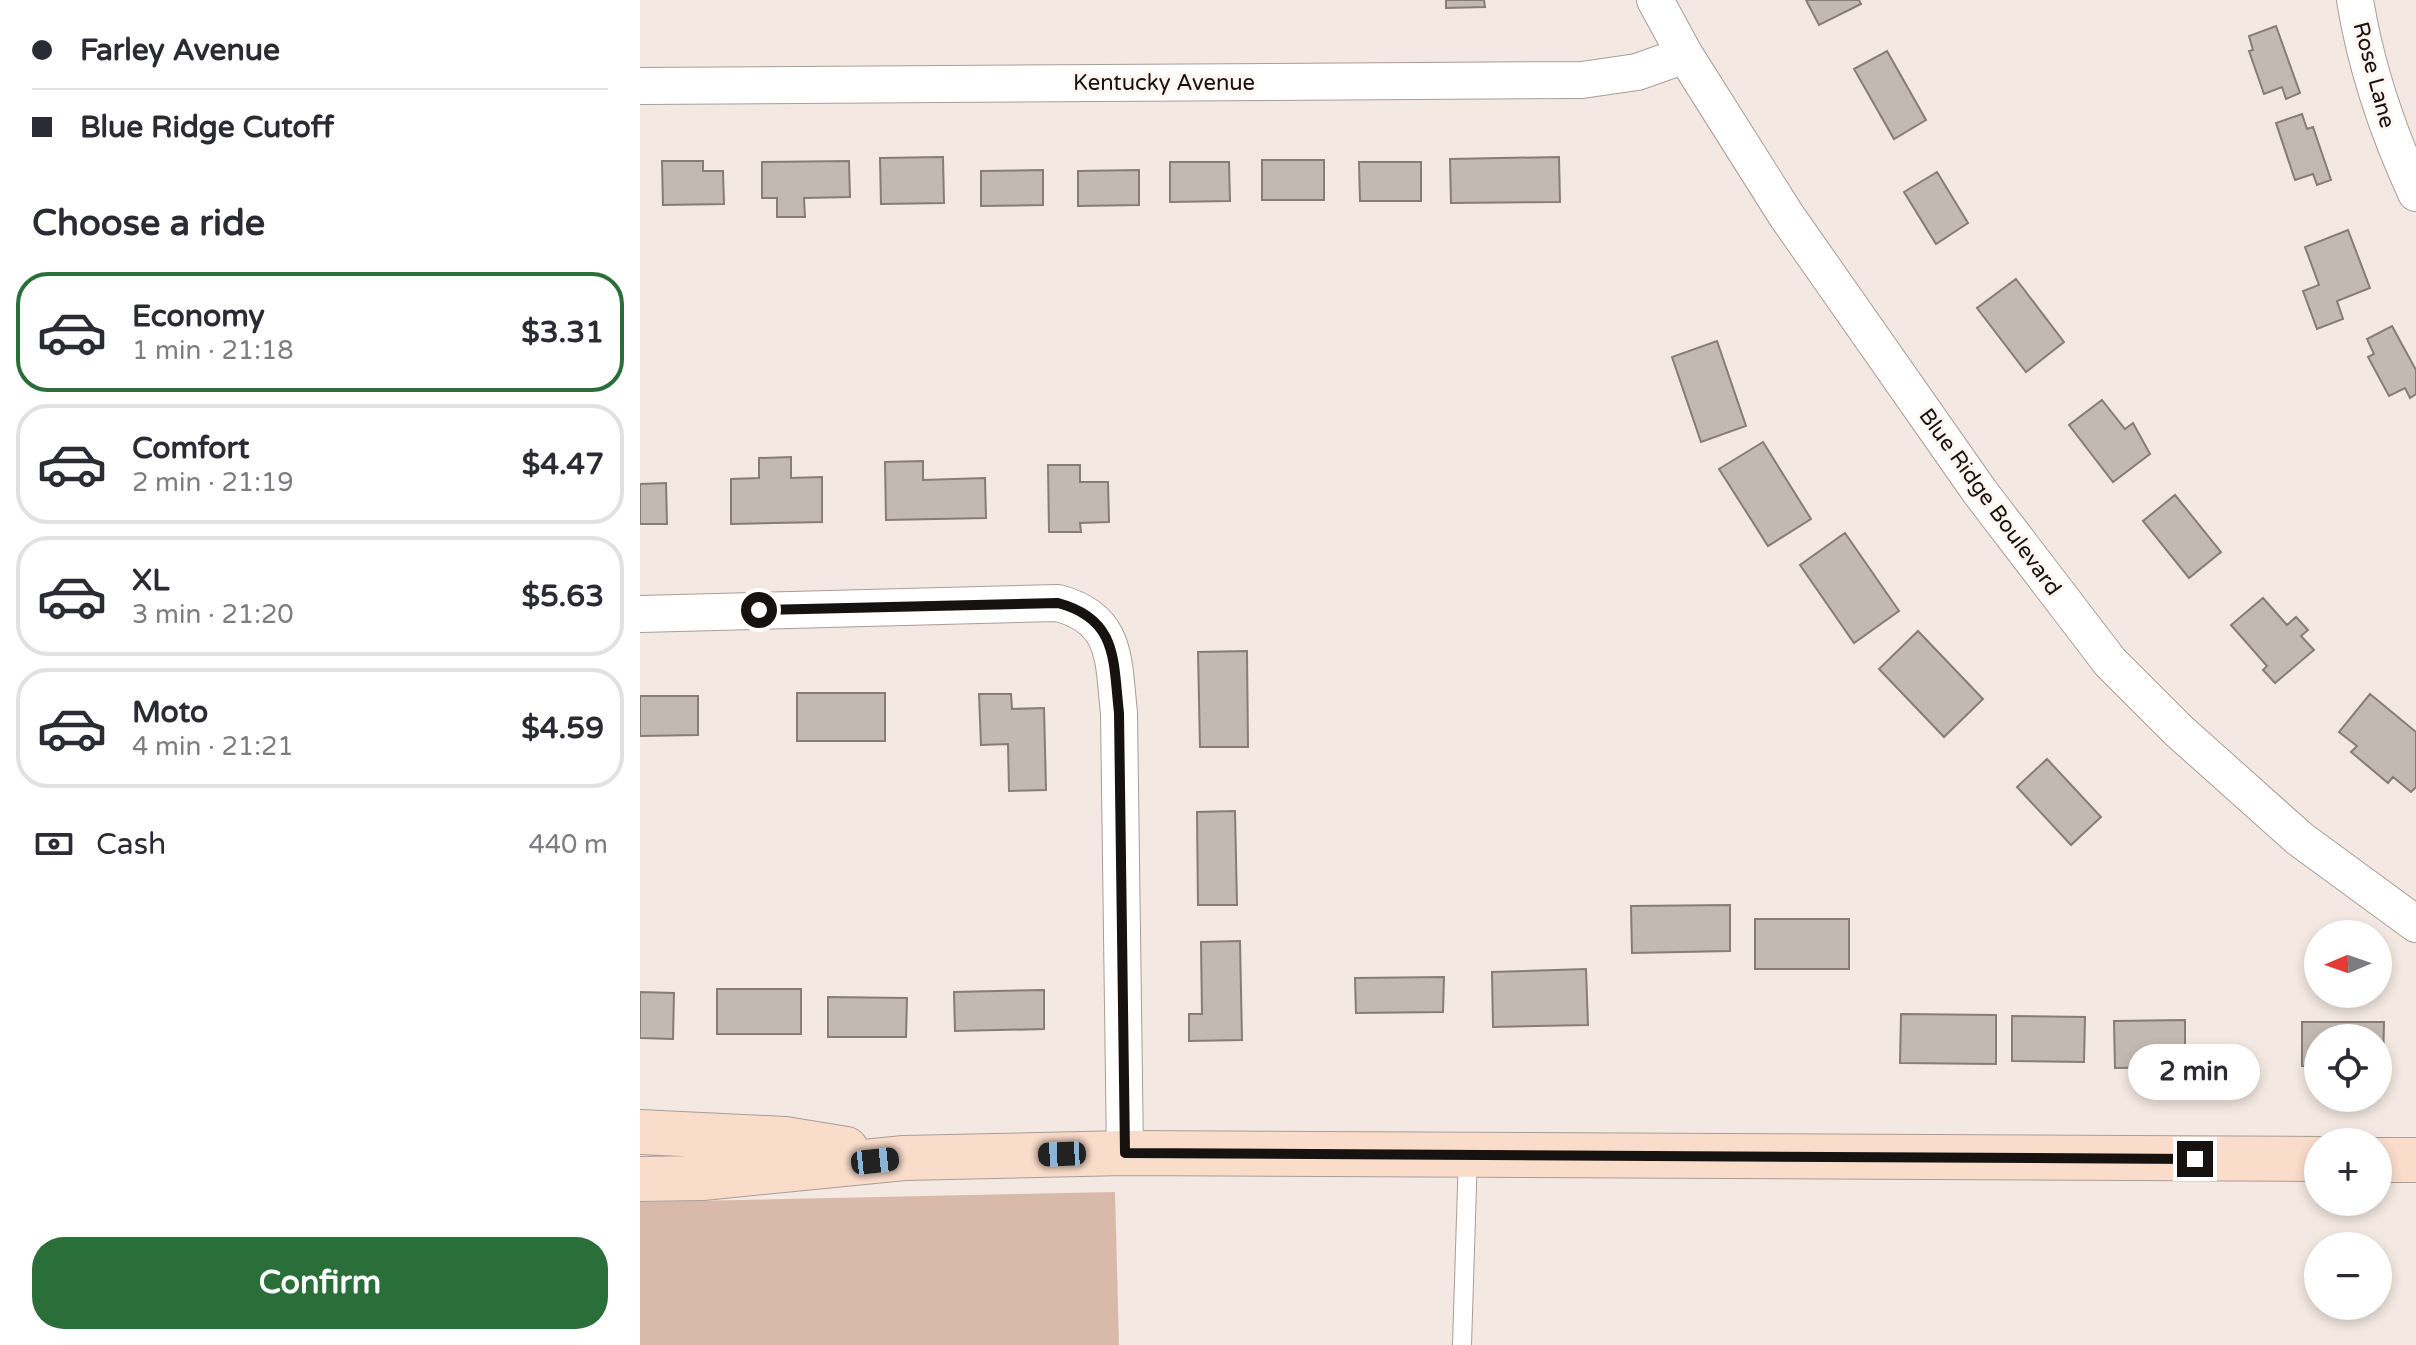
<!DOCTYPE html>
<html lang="en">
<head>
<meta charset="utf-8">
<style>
  :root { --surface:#fff; --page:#f7f7f7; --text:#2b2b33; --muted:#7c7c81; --line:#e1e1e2; --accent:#2a6e39 }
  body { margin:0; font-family:"Varela Round",sans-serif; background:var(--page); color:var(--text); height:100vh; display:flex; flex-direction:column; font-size:30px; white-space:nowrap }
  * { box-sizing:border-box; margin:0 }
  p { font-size:26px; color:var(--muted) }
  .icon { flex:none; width:44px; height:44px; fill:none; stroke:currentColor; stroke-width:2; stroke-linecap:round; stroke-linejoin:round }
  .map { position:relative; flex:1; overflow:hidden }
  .sheet { display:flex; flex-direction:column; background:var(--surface); width:640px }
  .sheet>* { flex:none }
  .banner { display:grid; align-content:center; height:176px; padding:0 32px; background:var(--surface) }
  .needle { width:52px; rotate:268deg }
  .buttons { position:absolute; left:1664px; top:920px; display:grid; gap:16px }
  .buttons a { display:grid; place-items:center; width:88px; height:88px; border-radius:50%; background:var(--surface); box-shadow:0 4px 12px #0003; font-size:40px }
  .end { position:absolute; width:36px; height:36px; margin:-18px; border:10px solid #161210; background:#fff; box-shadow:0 0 0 4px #fff }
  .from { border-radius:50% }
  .bubble { position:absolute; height:56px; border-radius:28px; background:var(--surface); box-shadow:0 4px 12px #0003; font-size:26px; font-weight:800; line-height:56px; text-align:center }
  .car { position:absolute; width:24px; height:48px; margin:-24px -12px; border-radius:10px; box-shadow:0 0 6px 2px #0007; background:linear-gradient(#222 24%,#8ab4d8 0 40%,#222 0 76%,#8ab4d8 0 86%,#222 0) }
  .banner b { display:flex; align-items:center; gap:28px; height:76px; font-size:30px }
  .banner b+b { border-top:2px solid var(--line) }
  .banner i { width:20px; height:20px; background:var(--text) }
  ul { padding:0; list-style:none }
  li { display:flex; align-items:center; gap:24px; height:120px; margin:0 16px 12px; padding:0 16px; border:4px solid var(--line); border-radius:32px }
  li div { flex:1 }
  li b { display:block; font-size:30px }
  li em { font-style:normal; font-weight:800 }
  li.selected { border-color:var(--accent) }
  li>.icon { width:72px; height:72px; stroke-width:1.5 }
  h2 { padding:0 32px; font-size:36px; line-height:96px }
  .pay { display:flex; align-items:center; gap:20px; height:88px; padding:0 32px; font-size:30px }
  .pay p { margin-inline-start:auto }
  .primary-button { display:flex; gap:16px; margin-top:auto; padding:16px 32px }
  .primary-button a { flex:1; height:92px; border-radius:32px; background:var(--accent); color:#fff; font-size:32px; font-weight:800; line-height:92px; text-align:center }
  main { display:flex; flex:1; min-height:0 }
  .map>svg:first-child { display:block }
  .green { fill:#d9b9a9 }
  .building { fill:#c2b9b2; stroke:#857d76; stroke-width:2 }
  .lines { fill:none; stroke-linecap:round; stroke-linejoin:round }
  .service-casing { stroke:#a89d98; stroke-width:20 }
  .minor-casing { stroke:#a89d98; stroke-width:38 }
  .secondary-casing { stroke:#a89d98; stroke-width:46 }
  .service { stroke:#fff; stroke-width:18 }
  .minor { stroke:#fff; stroke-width:36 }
  .secondary { stroke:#fadccb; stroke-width:44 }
  .route { stroke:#161210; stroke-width:10 }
  .labels { text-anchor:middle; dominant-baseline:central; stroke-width:6; stroke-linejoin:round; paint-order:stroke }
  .street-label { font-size:22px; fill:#161210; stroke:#fff5f1 }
</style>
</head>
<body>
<main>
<section class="sheet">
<div class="banner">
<b><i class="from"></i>Farley Avenue</b>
<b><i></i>Blue Ridge Cutoff</b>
</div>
<h2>Choose a ride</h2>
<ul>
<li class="selected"><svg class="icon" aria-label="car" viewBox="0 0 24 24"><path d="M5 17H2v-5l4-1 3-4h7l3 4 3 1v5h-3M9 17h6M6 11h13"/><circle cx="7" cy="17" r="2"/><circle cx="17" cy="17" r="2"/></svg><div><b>Economy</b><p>1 min · 21:18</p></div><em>$3.31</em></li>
<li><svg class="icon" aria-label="car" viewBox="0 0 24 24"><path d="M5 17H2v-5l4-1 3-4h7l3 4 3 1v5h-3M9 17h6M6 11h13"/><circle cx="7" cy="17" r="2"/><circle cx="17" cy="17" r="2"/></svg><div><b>Comfort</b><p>2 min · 21:19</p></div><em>$4.47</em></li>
<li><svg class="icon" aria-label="car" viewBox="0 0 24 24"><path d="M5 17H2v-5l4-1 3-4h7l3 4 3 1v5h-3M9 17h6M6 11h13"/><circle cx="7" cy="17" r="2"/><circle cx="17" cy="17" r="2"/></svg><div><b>XL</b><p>3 min · 21:20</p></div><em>$5.63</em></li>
<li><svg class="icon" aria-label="car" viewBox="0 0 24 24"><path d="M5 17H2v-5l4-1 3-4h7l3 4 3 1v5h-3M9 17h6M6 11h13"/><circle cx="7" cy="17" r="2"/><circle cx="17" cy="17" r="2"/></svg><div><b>Moto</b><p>4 min · 21:21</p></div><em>$4.59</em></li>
</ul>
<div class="pay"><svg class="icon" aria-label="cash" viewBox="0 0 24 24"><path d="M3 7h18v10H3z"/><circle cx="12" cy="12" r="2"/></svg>Cash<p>440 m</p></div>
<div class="primary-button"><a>Confirm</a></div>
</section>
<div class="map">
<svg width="1776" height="1345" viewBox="0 0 1776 1345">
  <rect width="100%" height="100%" fill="#f3e8e2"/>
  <path class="green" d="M475 1192 479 1345H0V1202Z"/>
  <path class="building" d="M806 0H844L845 7 806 8Z
    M1166 0H1219L1221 4 1179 25Z
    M1636 26 1660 93 1646 99 1642 87 1624 94 1609 51 1613 50 1609 36Z
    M1247 51 1286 120 1254 139 1214 69Z
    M1662 114 1667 129 1673 127 1691 180 1677 185 1673 174 1655 180 1636 123Z
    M303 157 304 203 241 204 240 158Z
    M919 157 920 202 811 203 810 159Z
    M622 160H684V200H622Z
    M22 161H63V171H83L84 204 23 205Z
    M209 161 210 197 164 198 165 217H137V198H122V162Z
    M530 162H589L590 201 530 202Z
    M719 162H781V201H720Z
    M403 170V205L341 206V171Z
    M499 170V205L438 206V171Z
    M1297 172 1328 223 1296 244 1264 192Z
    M1708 230 1730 288 1697 301 1703 319 1677 329 1663 291 1679 285 1665 247Z
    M1376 279 1424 342 1386 372 1337 308Z
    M1752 326 1776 370V394L1770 398 1765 388 1749 396 1728 357 1734 354 1727 339Z
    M1077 341 1106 426 1061 442 1032 357Z
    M1462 400 1485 429 1493 423 1510 454 1473 482 1429 425Z
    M1123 442 1171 519 1128 546 1079 469Z
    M151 457V478L182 477V522L91 524V479L119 478V458Z
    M283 461V480L345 478 346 518 246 520 245 462Z
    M408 465H440V482H468L469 522 440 523 441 532H409Z
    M26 483 27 524H0V484Z
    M1535 495 1581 552 1549 578 1503 521Z
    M1205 533 1259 611 1214 643 1160 565Z
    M1623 598 1647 625 1656 617 1668 630 1661 636 1674 650 1635 683 1623 670 1627 666 1591 625Z
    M1278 631 1343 699 1304 737 1239 669Z
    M607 651 608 747H560L558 652Z
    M157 693H245V741H157Z
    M339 694H371L372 709 404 708 406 790 369 791 368 744 341 745Z
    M1730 694 1776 732V787L1771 792 1753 777 1748 783 1711 752 1717 746 1699 732Z
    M0 696H58V735L0 736Z
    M1407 759 1461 817 1431 845 1377 787Z
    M595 811 597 905H558L557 812Z
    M1090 905V951L992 953 991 906Z
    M1115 919H1209V969H1115Z
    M600 941 602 1040 549 1041V1014H562L561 942Z
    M946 969 948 1025 853 1027 852 972Z
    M804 977 803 1012 716 1013 715 978Z
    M77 989H161V1034H77Z
    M404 990V1029L315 1031 314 992Z
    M0 992 34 993 33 1039 0 1038Z
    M188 997 267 998 266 1037H188Z
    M1261 1014 1356 1015V1064L1260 1063Z
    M1372 1016 1445 1017 1444 1062 1372 1061Z
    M1545 1020V1067L1475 1068 1474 1021Z
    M1662 1022H1744L1743 1067H1738V1038H1678V1066H1662Z"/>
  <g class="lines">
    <g class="service-casing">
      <path id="service" d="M822 1345 828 1154"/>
    </g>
    <g class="minor-casing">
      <path id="minor" d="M1015 0 1045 55 1146 215 1340 492 1470 662 1539 731 1660 839 1776 924
        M1715 0C1726 68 1747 130 1776 193
        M0 86 942 80 997 72 1045 55
        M0 614 418 603C478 619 473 660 479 713L485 1153"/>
    </g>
    <g class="secondary-casing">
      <path id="secondary" d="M0 1132 145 1139 206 1149
        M1738 1160H1776
        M0 1179 62 1178 264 1158 485 1153 1678 1159"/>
    </g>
    <use href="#service" class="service"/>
    <use href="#minor" class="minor"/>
    <use href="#secondary" class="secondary"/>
  </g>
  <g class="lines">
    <path class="route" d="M119 610 418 603C478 619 473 660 479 713L485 1153 1555 1159"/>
  </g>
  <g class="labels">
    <g class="street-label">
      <text transform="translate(1734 75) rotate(75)">Rose Lane</text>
      <text x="524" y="83">Kentucky Avenue</text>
      <text transform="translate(1350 502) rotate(54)">Blue Ridge Boulevard</text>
    </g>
  </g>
</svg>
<div class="buttons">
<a><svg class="needle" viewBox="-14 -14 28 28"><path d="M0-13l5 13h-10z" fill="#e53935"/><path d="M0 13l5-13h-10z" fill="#7c7c81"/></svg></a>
<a><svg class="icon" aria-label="locate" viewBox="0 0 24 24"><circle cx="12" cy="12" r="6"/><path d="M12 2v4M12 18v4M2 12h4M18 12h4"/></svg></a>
<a>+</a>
<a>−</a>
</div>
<i class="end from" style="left:119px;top:610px"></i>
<i class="end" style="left:1555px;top:1159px"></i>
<div class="bubble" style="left:1488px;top:1044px;width:132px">2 min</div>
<i class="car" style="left:422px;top:1154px;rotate:268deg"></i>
<i class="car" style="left:235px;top:1161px;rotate:84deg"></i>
</div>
</main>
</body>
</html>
